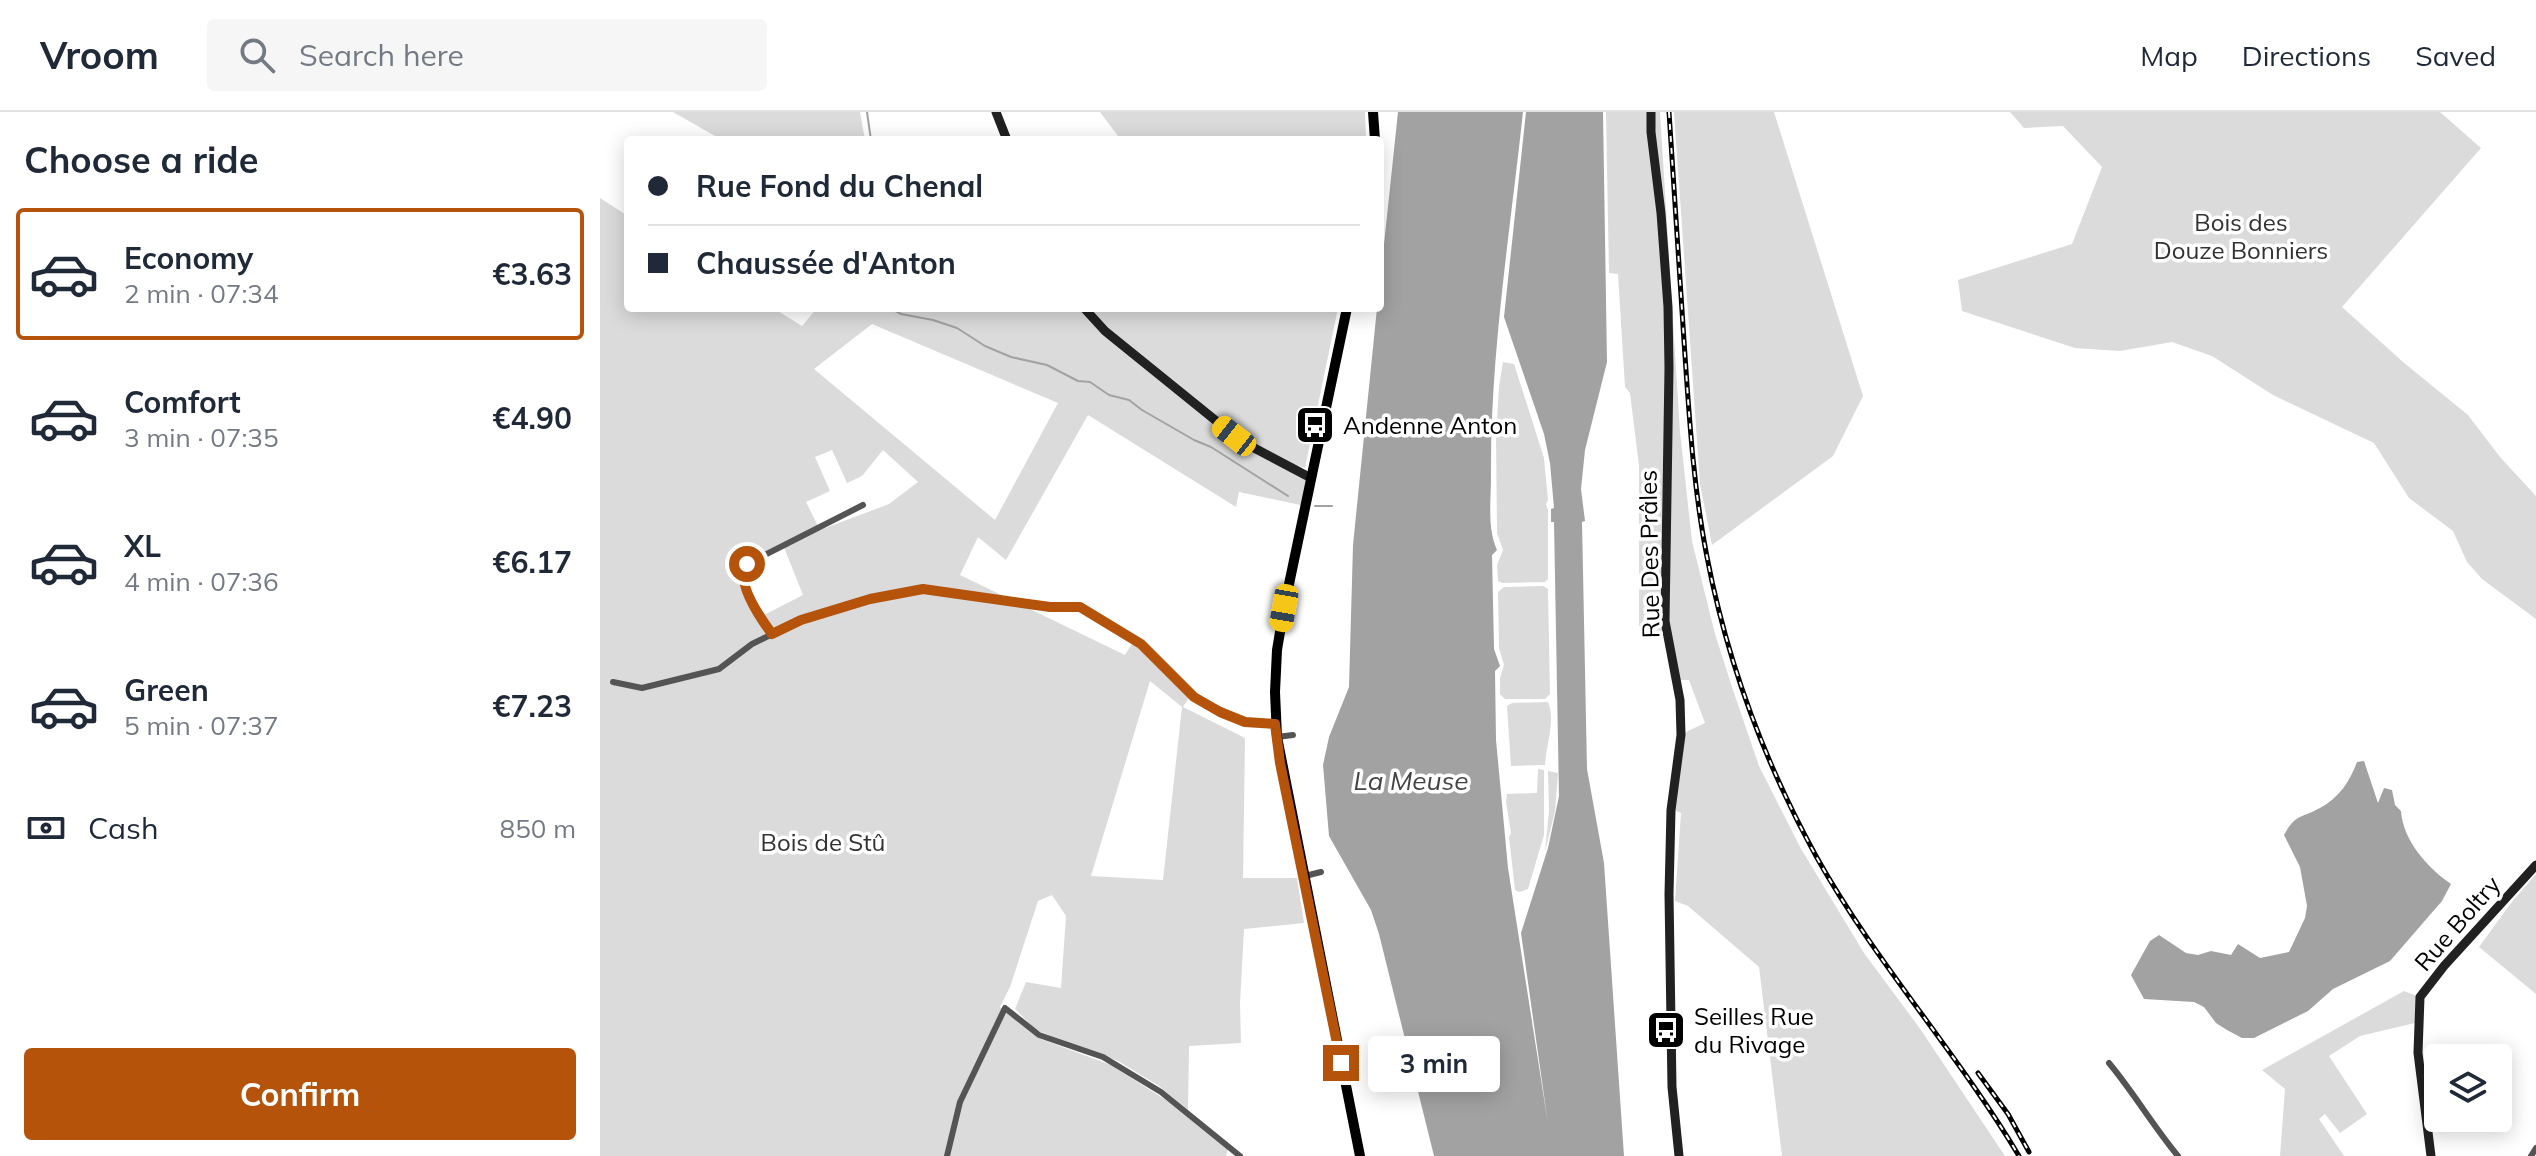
<!DOCTYPE html>
<html lang="en">
<head>
<meta charset="utf-8">
<style>
  :root { --surface:#fff; --page:#f6f6f7; --text:#1f2937; --muted:#747a83; --line:#e0e1e3; --accent:#b45309 }
  body { margin:0; font-family:Mulish,sans-serif; background:var(--page); color:var(--text); height:100vh; display:flex; flex-direction:column; font-size:30px; white-space:nowrap }
  * { box-sizing:border-box; margin:0 }
  p { font-size:26px; color:var(--muted) }
  .icon { flex:none; width:44px; height:44px; fill:none; stroke:currentColor; stroke-width:2; stroke-linecap:round; stroke-linejoin:round }
  .map { position:relative; flex:1; overflow:hidden }
  .side { display:flex; flex-direction:column; background:var(--surface); width:600px }
  .side>* { flex:none }
  .hud { position:absolute; left:24px; top:24px; width:760px; height:176px; border-radius:8px; box-shadow:0 4px 20px #0003; display:grid; align-content:center; height:176px; padding:0 24px; background:var(--surface) }
  .controls { position:absolute; left:1824px; top:932px; display:grid; gap:16px }
  .controls a { display:grid; place-items:center; width:88px; height:88px; border-radius:8px; background:var(--surface); box-shadow:0 4px 20px #0003; font-size:40px }
  .end { position:absolute; width:36px; height:36px; margin:-18px; border:10px solid #b45309; background:#fff; box-shadow:0 0 0 4px #fff }
  .from { border-radius:50% }
  .bubble { position:absolute; height:56px; border-radius:8px; background:var(--surface); box-shadow:0 4px 20px #0003; font-size:26px; font-weight:700; line-height:56px; text-align:center }
  .car { position:absolute; width:24px; height:48px; margin:-24px -12px; border-radius:10px; box-shadow:0 0 6px 2px #0007; background:linear-gradient(#f5c518 24%,#345 0 40%,#f5c518 0 76%,#345 0 86%,#f5c518 0) }
  .hud b { display:flex; align-items:center; gap:28px; height:76px; font-size:30px }
  .hud b+b { border-top:2px solid var(--line) }
  .hud i { width:20px; height:20px; background:var(--text) }
  ul { padding:0; list-style:none }
  li { display:flex; align-items:center; gap:24px; height:132px; margin:0 16px 12px; padding:0 8px; border:4px solid transparent; border-radius:8px }
  li div { flex:1 }
  li b { display:block; font-size:30px }
  li em { font-style:normal; font-weight:700 }
  li.current { border-color:var(--accent) }
  li>.icon { width:72px; height:72px; stroke-width:1.5 }
  h2 { padding:0 24px; font-size:36px; line-height:96px }
  .pay { display:flex; align-items:center; gap:20px; height:88px; padding:0 24px; font-size:30px }
  .pay p { margin-inline-start:auto }
  .primary-button { display:flex; gap:16px; margin-top:auto; padding:16px 24px }
  .primary-button a { flex:1; height:92px; border-radius:8px; background:var(--accent); color:#fff; font-size:32px; font-weight:700; line-height:92px; text-align:center }
  header { display:flex; align-items:center; gap:48px; box-sizing:border-box; height:112px; padding:0 40px; background:var(--surface); border-bottom:2px solid var(--line) }
  header strong { font-size:38px }
  nav { display:flex; gap:44px; margin-inline-start:auto; font-size:28px }
  .search { width:560px; height:72px; background:var(--page); display:flex; align-items:center; gap:20px; box-sizing:border-box; padding:0 28px; border-radius:8px; color:var(--muted); font-size:30px }
  main { display:flex; flex:1; min-height:0 }
  .map>svg:first-child { display:block }
  .green { fill:#dbdbdb; fill-rule:evenodd }
  .water { fill:#a2a2a2 }
  .lines { fill:none; stroke-linecap:round; stroke-linejoin:round }
  .stream { stroke:#a2a2a2; stroke-width:2 }
  .street { stroke:#545454; stroke-width:6 }
  .secondary { stroke:#212121; stroke-width:9 }
  .primary { stroke:#000; stroke-width:10 }
  .rail-casing { stroke:#000; stroke-width:5 }
  .rail { stroke:#fff; stroke-width:2; stroke-dasharray:6; stroke-linecap:butt }
  .route { stroke:#b45309; stroke-width:10 }
  .labels { text-anchor:middle; dominant-baseline:central; stroke-width:7; stroke-linejoin:round; paint-order:stroke }
  .park-label { font-size:24px; fill:#323232; stroke:#fff }
  .poi-label { font-size:24px; fill:#000; stroke:#fff; text-anchor:start }
  .street-label { font-size:24px; fill:#000; stroke:#fff }
  .water-label { font-size:26px; font-style:italic; fill:#434343; stroke:#fff }
</style>
</head>
<body>
<header>
<strong>Vroom</strong>
<div class="search"><svg class="icon" aria-label="search" viewBox="0 0 24 24"><circle cx="10" cy="10" r="6"/><path d="M15 15l6 6"/></svg>Search here</div>
<nav><a>Map</a><a>Directions</a><a>Saved</a></nav>
</header>
<main>
<section class="side">
<h2>Choose a ride</h2>
<ul>
<li class="current"><svg class="icon" aria-label="car" viewBox="0 0 24 24"><path d="M5 17H2v-5l4-1 3-4h7l3 4 3 1v5h-3M9 17h6M6 11h13"/><circle cx="7" cy="17" r="2"/><circle cx="17" cy="17" r="2"/></svg><div><b>Economy</b><p>2 min · 07:34</p></div><em>€3.63</em></li>
<li><svg class="icon" aria-label="car" viewBox="0 0 24 24"><path d="M5 17H2v-5l4-1 3-4h7l3 4 3 1v5h-3M9 17h6M6 11h13"/><circle cx="7" cy="17" r="2"/><circle cx="17" cy="17" r="2"/></svg><div><b>Comfort</b><p>3 min · 07:35</p></div><em>€4.90</em></li>
<li><svg class="icon" aria-label="car" viewBox="0 0 24 24"><path d="M5 17H2v-5l4-1 3-4h7l3 4 3 1v5h-3M9 17h6M6 11h13"/><circle cx="7" cy="17" r="2"/><circle cx="17" cy="17" r="2"/></svg><div><b>XL</b><p>4 min · 07:36</p></div><em>€6.17</em></li>
<li><svg class="icon" aria-label="car" viewBox="0 0 24 24"><path d="M5 17H2v-5l4-1 3-4h7l3 4 3 1v5h-3M9 17h6M6 11h13"/><circle cx="7" cy="17" r="2"/><circle cx="17" cy="17" r="2"/></svg><div><b>Green</b><p>5 min · 07:37</p></div><em>€7.23</em></li>
</ul>
<div class="pay"><svg class="icon" aria-label="cash" viewBox="0 0 24 24"><path d="M3 7h18v10H3z"/><circle cx="12" cy="12" r="2"/></svg>Cash<p>850 m</p></div>
<div class="primary-button"><a>Confirm</a></div>
</section>
<div class="map">
<svg width="1936" height="1044" viewBox="0 0 1936 1044">
  <rect width="100%" height="100%" fill="#fff"/>
  <path class="green" d="M73 0H260L265 28H122Z
    M500 0H765L766 28H521Z
    M1006 0H1060L1080 320 1092 429 1115 522 1133 578 1159 654 1200 735 1264 841 1321 918 1405 1044H1182L1159 855 1088 794 1075 789 1081 701 1074 698 1084 621 1105 611 1089 568H1076L1068 524H1039V354L1030 281 1025 275 1018 162 1009 161Z
    M1074 0H1174L1263 284 1233 344 1112 433 1100 372Z
    M1410 0H1840L1881 36 1742 195 1803 250 1868 303 1900 345 1936 384V507L1882 467 1867 450 1853 419 1809 386 1774 331 1673 283 1612 244 1572 230 1520 239 1475 236 1362 199 1358 168 1472 132 1502 55 1463 14 1424 16Z
    M0 86 28 104V196H173L202 214 217 196H738L705 356 683 349 711 366 705 394 639 380 636 395 488 303 406 448 378 425 360 463 525 543 533 530 590 584 583 595 645 626 643 766H697L704 811 644 817 640 891 641 931 589 934 588 998 559 974 518 949 436 918 415 897 426 870 461 876 466 804 452 783 438 789 410 875 400 895 438 926 511 953 580 997 628 1037 626 1044H0ZM272 212 458 291 395 408 214 257ZM232 338 247 371 262 364 283 338 318 370 289 392 220 418 206 390 230 379 215 345ZM183 433 203 483 160 505 142 463 147 452ZM550 569 582 595 563 768 491 764Z
    M903 250 914 252 944 346 948 388 946 392 948 398V467L945 470 902 471 898 469 897 453 903 438 897 421 896 323 899 275Z
    M943 474 948 477 950 582 945 587H905L900 582V566L904 553 899 536 898 480 904 475Z
    M948 590C956 608 946 633 945 653L911 654 907 594 912 591Z
    M938 657 944 658V723L928 777 919 780 915 778 909 725 911 721 906 690 907 682 937 681Z
    M948 659 958 661 955 699 945 740 949 699Z
    M1936 762V882L1879 835 1911 791Z
    M1804 879 1820 885 1819 910 1760 924 1729 944 1767 1002 1740 1021 1725 1002 1719 1007 1744 1044H1680L1685 977 1662 958Z"/>
  <path class="water" d="M798 0H923C910 121 890 243 891 365 891 389 887 416 897 438L892 443 894 537 900 554 895 559 896 628 908 756 948 1012 921 821 948 736 959 684 954 410H951V397L954 396 950 351 944 322 904 205 926 0H1003L1007 250 985 338 981 377 985 409 982 410 987 657 1004 751 1024 1044H834L779 822 771 798 729 724 723 653 729 625 749 575 753 433 777 196H780V170Z
    M1764 649 1778 691 1784 676 1792 678 1795 693 1801 699C1803 729 1828 756 1851 772L1842 789 1790 849 1733 877 1708 899 1654 926H1642L1627 918 1616 911 1604 895 1594 890 1544 887 1531 863 1550 829 1559 823 1586 841 1598 843 1611 839 1631 843 1638 832 1660 846 1689 840 1705 806 1707 794 1700 755 1684 723C1695 702 1702 706 1720 696 1739 686 1750 669 1757 650Z"/>
  <g class="lines">
    <path class="stream" d="M267 0 271 28
      M290 196 301 202 333 208 357 216 385 234 411 245 447 253 478 269 490 270 509 283 529 288 542 298 594 328 611 335 688 384
      M715 394H732"/>
    <path class="street" d="M172 522C161 507 134 469 147 452L263 393
      M13 570 42 576 119 557 152 532 201 508 270 487 323 477 450 495H480L541 532 594 585 645 610 675 612
      M677 625 693 623
      M705 764 721 760
      M1509 951C1534 981 1553 1014 1578 1044
      M347 1044 360 990 405 896 439 923 503 945 561 980 640 1044
      M1931 1044 1936 1036"/>
    <path class="secondary" d="M396 0 407 28
      M1051 0V20L1061 101 1068 195 1069 256 1065 509 1080 588 1081 623 1071 698 1069 782 1072 975 1079 1044
      M484 196 505 219 641 329 711 366
      M1831 1044 1818 941 1820 885 1844 854 1936 753"/>
    <path class="primary" d="M773 0 775 28
      M747 196 684 496 677 538 675 580 677 625 760 1044"/>
    <g class="rail-casing">
      <path id="rail" d="M1069 0C1074 76 1079 153 1084 229 1089 301 1093 374 1107 445 1127 549 1165 651 1216 744 1275 850 1357 940 1419 1044
        M1378 961 1408 1002 1429 1040"/>
    </g>
    <use href="#rail" class="rail"/>
  </g>
  <g class="lines">
    <path class="route" d="M147 452C134 469 161 507 172 522L201 508 270 487 323 477 450 495H480L541 532 594 585 620 600 645 610 675 612 680 651 741 951"/>
  </g>
  <defs>
    <g id="bus-square" transform="scale(2)"><rect x="-9" y="-9" width="18" height="18" rx="4" fill="#000" stroke="#fff"/><path d="M-5-6H5V4H4V6H2V4H-2V6H-4V4H-5ZM-3.5-4V0h7V-4ZM-3.5 1.2v1.5H-2V1.2ZM2 1.2v1.5H3.5V1.2Z" fill="#fff"/></g>
  </defs>
  <g fill-rule="evenodd">
    <use href="#bus-square" x="715" y="313"/>
    <use href="#bus-square" x="1066" y="918"/>
  </g>
  <g class="labels">
    <g class="park-label">
      <text x="1641" y="110">Bois des<tspan x="1641" dy="28">Douze Bonniers</tspan></text>
      <text x="223" y="730">Bois de Stû</text>
    </g>
    <g class="poi-label">
      <text x="743" y="313">Andenne Anton</text>
      <text x="1094" y="904">Seilles Rue<tspan x="1094" dy="28">du Rivage</tspan></text>
    </g>
    <g class="street-label">
      <text transform="translate(1049 442) rotate(-91)">Rue Des Prâles</text>
      <text transform="translate(1857 811) rotate(-49)">Rue Boltry</text>
    </g>
    <g class="water-label">
      <text x="811" y="668">La Meuse</text>
    </g>
  </g>
</svg>
<div class="controls">
<a><svg class="icon" aria-label="layers" viewBox="0 0 24 24"><path d="M12 4l9 5-9 5-9-5zM3 14l9 5 9-5"/></svg></a>
</div>
<i class="end from" style="left:147px;top:452px"></i>
<i class="end" style="left:741px;top:951px"></i>
<div class="bubble" style="left:768px;top:924px;width:132px">3 min</div>
<i class="car" style="left:634px;top:324px;rotate:308deg"></i>
<i class="car" style="left:684px;top:496px;rotate:190deg"></i>
<div class="hud">
<b><i class="from"></i>Rue Fond du Chenal</b>
<b><i></i>Chaussée d'Anton</b>
</div>
</div>
</main>
</body>
</html>
